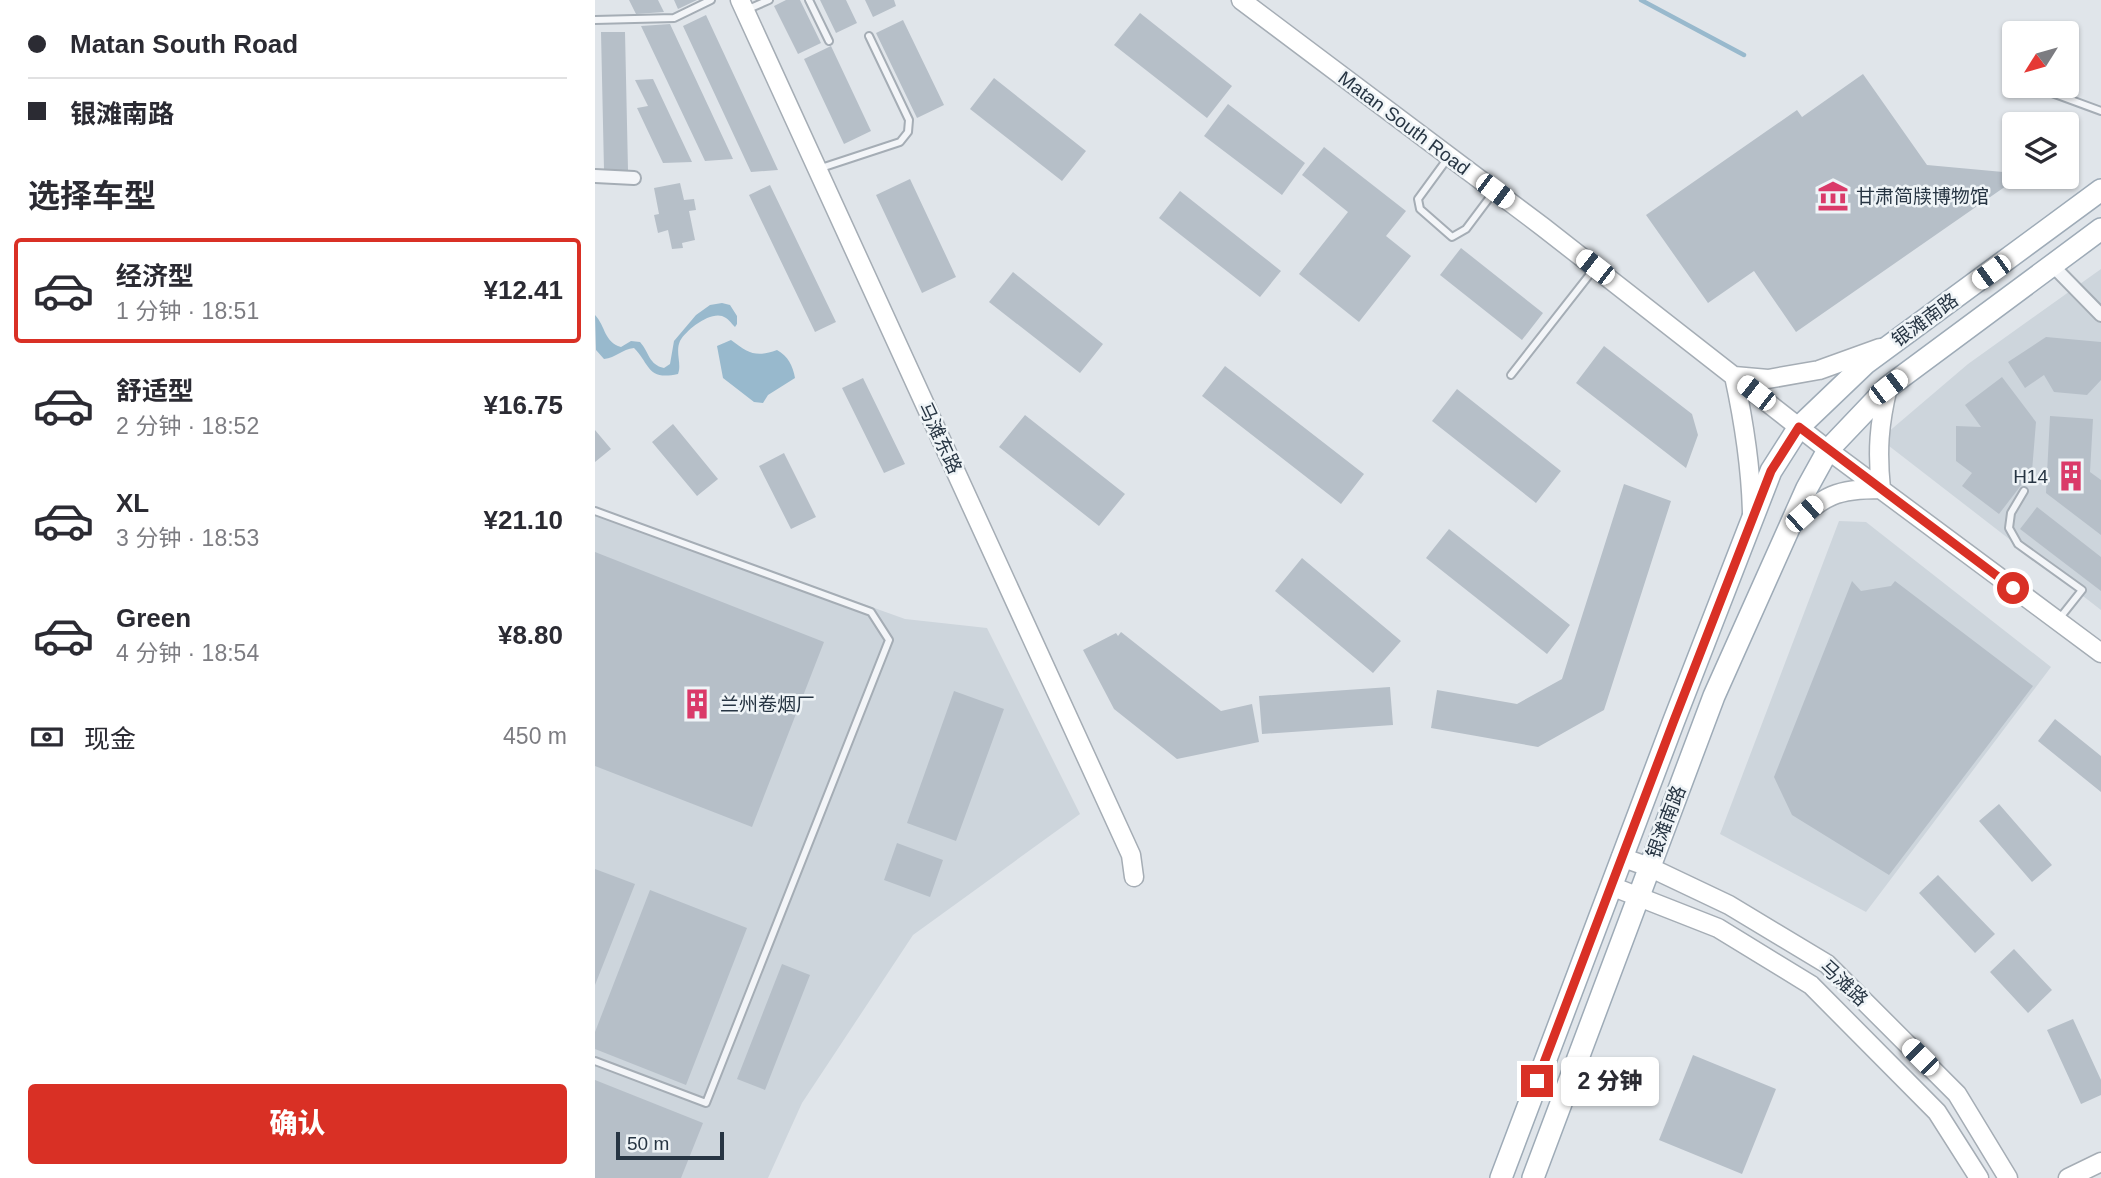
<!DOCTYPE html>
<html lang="zh">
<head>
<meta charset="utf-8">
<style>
  :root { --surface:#fff; --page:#f7f7f7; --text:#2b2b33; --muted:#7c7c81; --line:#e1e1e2; --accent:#d93025 }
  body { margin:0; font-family:Helvetica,"Noto Sans SC",sans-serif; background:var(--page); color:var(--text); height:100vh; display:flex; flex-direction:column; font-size:26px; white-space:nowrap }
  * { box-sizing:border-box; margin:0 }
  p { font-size:23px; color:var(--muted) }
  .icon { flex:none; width:38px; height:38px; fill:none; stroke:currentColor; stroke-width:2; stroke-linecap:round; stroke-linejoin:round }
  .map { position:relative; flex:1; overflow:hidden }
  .drawer { display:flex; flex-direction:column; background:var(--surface); width:595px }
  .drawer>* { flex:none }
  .top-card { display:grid; align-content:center; height:154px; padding:0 28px; background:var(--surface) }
  .needle { width:46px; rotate:233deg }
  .buttons { position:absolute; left:1407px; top:21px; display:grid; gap:14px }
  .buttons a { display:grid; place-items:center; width:77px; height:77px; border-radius:7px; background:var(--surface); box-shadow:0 2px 5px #0004; font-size:35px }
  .scale { position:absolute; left:21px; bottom:18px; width:108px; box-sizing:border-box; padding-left:7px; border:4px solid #273543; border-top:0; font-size:19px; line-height:24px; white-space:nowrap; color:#273543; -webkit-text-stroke:5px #eff4f7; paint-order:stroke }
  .end { position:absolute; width:32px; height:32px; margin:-16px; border:9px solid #d93025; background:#fff; box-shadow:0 0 0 4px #fff }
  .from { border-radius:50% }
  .bubble { position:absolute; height:49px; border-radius:7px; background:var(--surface); box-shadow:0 2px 5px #0004; font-size:23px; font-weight:800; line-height:49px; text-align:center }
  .car { position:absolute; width:21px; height:42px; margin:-21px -10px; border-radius:9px; box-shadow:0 0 5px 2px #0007; background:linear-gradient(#fff 24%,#345 0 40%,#fff 0 76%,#345 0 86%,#fff 0) }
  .top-card b { display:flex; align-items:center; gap:24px; height:66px; font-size:26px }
  .top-card b+b { border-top:2px solid var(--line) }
  .top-card i { width:18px; height:18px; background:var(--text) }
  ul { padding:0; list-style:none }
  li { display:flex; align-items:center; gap:21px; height:105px; margin:0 14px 10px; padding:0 14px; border:4px solid transparent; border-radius:7px }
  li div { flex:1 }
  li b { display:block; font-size:26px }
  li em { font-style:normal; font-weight:800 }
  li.on { border-color:var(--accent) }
  li>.icon { width:63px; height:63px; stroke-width:1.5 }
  h2 { padding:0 28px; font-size:32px; line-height:84px }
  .pay { display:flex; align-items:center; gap:18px; height:77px; padding:0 28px; font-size:26px }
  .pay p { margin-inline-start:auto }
  .primary-button { display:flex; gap:14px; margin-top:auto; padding:14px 28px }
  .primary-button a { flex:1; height:80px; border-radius:7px; background:var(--accent); color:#fff; font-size:28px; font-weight:800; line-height:80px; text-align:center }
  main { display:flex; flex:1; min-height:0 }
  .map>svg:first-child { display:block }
  .built { fill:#cdd5dc }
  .water { fill:#98b9cd }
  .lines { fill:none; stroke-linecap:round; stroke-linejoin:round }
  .stream { stroke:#98b9cd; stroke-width:4.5 }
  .building { fill:#b6bfc8 }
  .lane-casing { stroke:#a5adb5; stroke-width:10 }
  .street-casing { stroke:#a5adb5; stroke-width:16 }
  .secondary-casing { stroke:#a5adb5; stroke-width:21 }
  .primary-casing { stroke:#9eabb7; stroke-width:24 }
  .lane { stroke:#f3f5f8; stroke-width:6 }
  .street { stroke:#f3f5f8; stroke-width:12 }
  .secondary { stroke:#fff; stroke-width:18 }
  .primary { stroke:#fff; stroke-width:21 }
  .route { stroke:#d93025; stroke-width:9 }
  .labels { text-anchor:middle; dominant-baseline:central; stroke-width:5; stroke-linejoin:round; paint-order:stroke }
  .street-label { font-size:19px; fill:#273543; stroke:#eff4f7 }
  .poi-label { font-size:19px; fill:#273543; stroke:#eff4f7; text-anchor:start }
</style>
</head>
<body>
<main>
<section class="drawer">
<div class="top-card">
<b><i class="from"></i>Matan South Road</b>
<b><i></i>银滩南路</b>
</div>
<h2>选择车型</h2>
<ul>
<li class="on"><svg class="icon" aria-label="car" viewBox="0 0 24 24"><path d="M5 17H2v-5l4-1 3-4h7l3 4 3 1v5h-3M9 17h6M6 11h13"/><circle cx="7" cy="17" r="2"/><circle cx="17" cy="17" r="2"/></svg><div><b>经济型</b><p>1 分钟 · 18:51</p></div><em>¥12.41</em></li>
<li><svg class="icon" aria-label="car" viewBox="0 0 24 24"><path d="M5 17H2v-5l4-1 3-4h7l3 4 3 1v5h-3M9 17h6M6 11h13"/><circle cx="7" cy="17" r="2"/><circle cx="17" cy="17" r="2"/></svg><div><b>舒适型</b><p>2 分钟 · 18:52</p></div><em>¥16.75</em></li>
<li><svg class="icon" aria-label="car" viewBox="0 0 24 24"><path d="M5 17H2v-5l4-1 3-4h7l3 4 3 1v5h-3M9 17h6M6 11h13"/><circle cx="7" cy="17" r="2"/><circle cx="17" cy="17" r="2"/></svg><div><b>XL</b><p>3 分钟 · 18:53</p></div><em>¥21.10</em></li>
<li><svg class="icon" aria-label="car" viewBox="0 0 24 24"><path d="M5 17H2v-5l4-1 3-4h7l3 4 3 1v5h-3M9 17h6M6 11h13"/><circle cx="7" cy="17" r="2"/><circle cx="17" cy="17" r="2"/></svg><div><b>Green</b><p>4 分钟 · 18:54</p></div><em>¥8.80</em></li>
</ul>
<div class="pay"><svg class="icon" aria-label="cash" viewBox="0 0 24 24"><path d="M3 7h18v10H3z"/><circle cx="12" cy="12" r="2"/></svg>现金<p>450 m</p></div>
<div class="primary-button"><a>确认</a></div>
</section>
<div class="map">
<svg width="1506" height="1178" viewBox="0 0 1506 1178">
  <rect width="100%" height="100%" fill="#e0e5ea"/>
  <path class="built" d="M1506 269V610L1285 439 1373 364Z
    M0 508 310 619 392 628 485 814 318 935 207 1103 173 1178H0Z
    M1244 521 1271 522 1456 667 1271 912 1125 834Z"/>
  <path class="water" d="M127 303 135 305 142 316V324L140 327C136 323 133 318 127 316 114 312 91 330 85 341 80 352 87 364 83 374 52 381 55 364 39 348 27 349 21 358 9 359L1 350 0 315C11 327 9 342 26 347L36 341 45 342C54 352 54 365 69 368L75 364 79 341 101 315 115 305Z
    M136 340C153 353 161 358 182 350 193 356 198 366 200 378L173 395 168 403 159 402 128 378 122 346Z"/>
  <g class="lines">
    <path class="stream" d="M1046 0 1149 55"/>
  </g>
  <path class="building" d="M34 0H63L69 12 41 14Z
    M79 0H102L83 9Z
    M191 0H205L226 43 203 54 179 6Z
    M225 0H251L262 23 241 33Z
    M270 0H299L301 6 278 17Z
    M545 13 637 86 612 118 519 45Z
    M111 15 183 170 156 172 88 26Z
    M308 20 349 105 322 118 281 33Z
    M75 24 138 159 110 161 46 26Z
    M6 32H30L33 170H9Z
    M236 46 276 131 249 144 209 59Z
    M1268 74 1332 165 1419 173V177H1424L1201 332 1159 271 1113 303 1051 215 1202 110 1207 117Z
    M399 78 491 151 467 181 375 109Z
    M58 79 97 162 68 163 42 108 53 106 40 80Z
    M633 104 710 163 687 195 609 136Z
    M729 147 811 211 791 236 816 256 764 322 704 274 753 212 707 175Z
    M315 179 361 277 327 293 281 195Z
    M85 183 89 200 99 199 101 210 94 211 100 240 87 243 88 248 77 249 73 230 63 233 59 215 64 214 59 188Z
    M175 185 241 322 220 332 154 195Z
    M585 191 686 271 665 297 564 218Z
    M866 248 948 313 927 340 845 275Z
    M418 272 508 344 485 373 394 302Z
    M1451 337 1506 342V380L1492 395 1459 392 1449 375 1430 388 1413 362Z
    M1009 346 1097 414 1103 435 1091 468 981 383Z
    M630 366 769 474 746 504 607 396Z
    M1407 377 1441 422 1437 471 1404 514 1367 486 1377 473 1361 461V426L1386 427 1370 405Z
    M268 378 310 464 289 473 247 388Z
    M862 389 966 471 941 503 837 421Z
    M430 415 530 494 504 526 404 447Z
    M1455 416 1498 419 1495 472 1506 480V535L1451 493Z
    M78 424 123 479 102 496 57 442Z
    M0 430 16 449 0 462Z
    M189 453 221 517 196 529 164 466Z
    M1029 484 1076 501 1009 710 943 747 836 728 842 690 922 704 967 679Z
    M1442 507 1506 557V591L1425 529Z
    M854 529 975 625 952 654 831 558Z
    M0 552 229 642 157 827 0 766Z
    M707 558 806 641 778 673 680 591Z
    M1257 581 1266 591 1296 586 1300 581 1438 686 1294 875 1197 815 1179 777Z
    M526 632 626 711 657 704 664 742 582 759 519 709 488 650 521 633 523 636Z
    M795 687 798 725 667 734 664 696Z
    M359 691 409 709 361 841 312 823Z
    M1460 719 1506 756V792L1443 741Z
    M1404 804 1457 865 1437 882 1384 821Z
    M302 843 348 860 335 897 289 880Z
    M0 869 40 884 0 985Z
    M1343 875 1400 934 1380 953 1324 893Z
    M55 890 152 928 91 1085 0 1049V1032Z
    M1419 949 1457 990 1433 1013 1395 972Z
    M187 964 215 975 170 1090 142 1079Z
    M1478 1019 1506 1080V1095L1486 1104 1452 1030Z
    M1098 1055 1181 1089 1147 1174 1064 1140Z
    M0 1080 108 1123 86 1178H0Z"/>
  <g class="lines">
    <g class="lane-casing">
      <path id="lane" d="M214 0 234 41
        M151 10 174 0
        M0 20 79 18 116 0
        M1438 86 1506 111
        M853 158 823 199 825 209 857 237 871 229 898 193
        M226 168 305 142 313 132 314 120 274 36
        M916 375 999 269
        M1429 491 1416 513 1414 528 1423 544 1487 590 1464 619
        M0 511 276 612 294 640 111 1103 0 1061"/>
    </g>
    <g class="street-casing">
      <path id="street" d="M0 176 39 178
        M1457 265 1506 315"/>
    </g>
    <g class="secondary-casing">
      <path id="secondary" d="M145 0 536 855 539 877
        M646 0 948 227 1233 450 1506 653
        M1157 514C1156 467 1149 422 1139 376L1173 379 1224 370 1285 348
        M1197 525C1231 495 1240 489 1286 489 1282 451 1284 424 1293 387
        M1026 857 1054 867 1134 905 1232 964 1362 1094 1413 1178
        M1016 886 1123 928 1216 985 1342 1112 1384 1178
        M1473 1178 1506 1162"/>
    </g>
    <g class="primary-casing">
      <path id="primary" d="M906 1178 1078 723 1176 471 1204 427 1271 363 1506 190
        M938 1178 1119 696 1212 488 1233 450 1293 387 1506 229"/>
    </g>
    <use href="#lane" class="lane"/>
    <use href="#street" class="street"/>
    <use href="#secondary" class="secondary"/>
    <use href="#primary" class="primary"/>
  </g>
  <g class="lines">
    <path class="route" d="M942 1081 1078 723 1176 471 1204 427 1418 588"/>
  </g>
  <defs>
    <g id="museum-bare" transform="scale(2.415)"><path d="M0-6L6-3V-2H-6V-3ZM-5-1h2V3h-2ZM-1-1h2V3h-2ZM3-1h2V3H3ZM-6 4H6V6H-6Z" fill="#da3a69" stroke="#eff4f7" stroke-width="2.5" paint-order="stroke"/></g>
    <g id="building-bare" transform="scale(2.415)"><path d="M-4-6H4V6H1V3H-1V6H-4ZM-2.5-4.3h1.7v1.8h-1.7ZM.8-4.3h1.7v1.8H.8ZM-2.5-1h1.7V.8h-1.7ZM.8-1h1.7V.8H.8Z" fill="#da3a69" stroke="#eff4f7" stroke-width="2.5" paint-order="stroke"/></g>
  </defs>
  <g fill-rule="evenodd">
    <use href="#museum-bare" x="1238" y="196"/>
    <use href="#building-bare" x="1476" y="476"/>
    <use href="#building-bare" x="102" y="704"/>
  </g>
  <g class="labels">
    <g class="street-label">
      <text transform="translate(809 123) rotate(37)">Matan South Road</text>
      <text transform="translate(1330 320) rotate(-36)">银滩南路</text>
      <text transform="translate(345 438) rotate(65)">马滩东路</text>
      <text transform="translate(1071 822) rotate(-69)">银滩南路</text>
      <text transform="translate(1249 983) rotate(43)">马滩路</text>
    </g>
    <g class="poi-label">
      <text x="1261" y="196">甘肃简牍博物馆</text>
      <text x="1453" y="476" text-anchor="end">H14</text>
      <text x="125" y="704">兰州卷烟厂</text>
    </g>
  </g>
</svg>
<div class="buttons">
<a><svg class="needle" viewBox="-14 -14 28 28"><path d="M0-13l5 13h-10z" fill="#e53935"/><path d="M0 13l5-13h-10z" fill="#7c7c81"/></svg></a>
<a><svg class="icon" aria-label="layers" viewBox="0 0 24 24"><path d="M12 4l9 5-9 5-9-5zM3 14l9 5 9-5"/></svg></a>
</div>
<div class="scale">50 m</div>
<i class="end from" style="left:1418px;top:588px"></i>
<i class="end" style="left:942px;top:1081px"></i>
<div class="bubble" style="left:966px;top:1057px;width:98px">2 分钟</div>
<i class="car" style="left:900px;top:191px;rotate:127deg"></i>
<i class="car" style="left:1000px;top:267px;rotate:308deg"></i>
<i class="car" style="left:1396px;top:272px;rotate:234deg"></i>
<i class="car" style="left:1293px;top:387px;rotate:53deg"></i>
<i class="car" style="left:1161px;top:393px;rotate:308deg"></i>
<i class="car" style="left:1209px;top:514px;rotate:48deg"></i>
<i class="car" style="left:1325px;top:1057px;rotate:315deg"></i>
</div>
</main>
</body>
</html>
